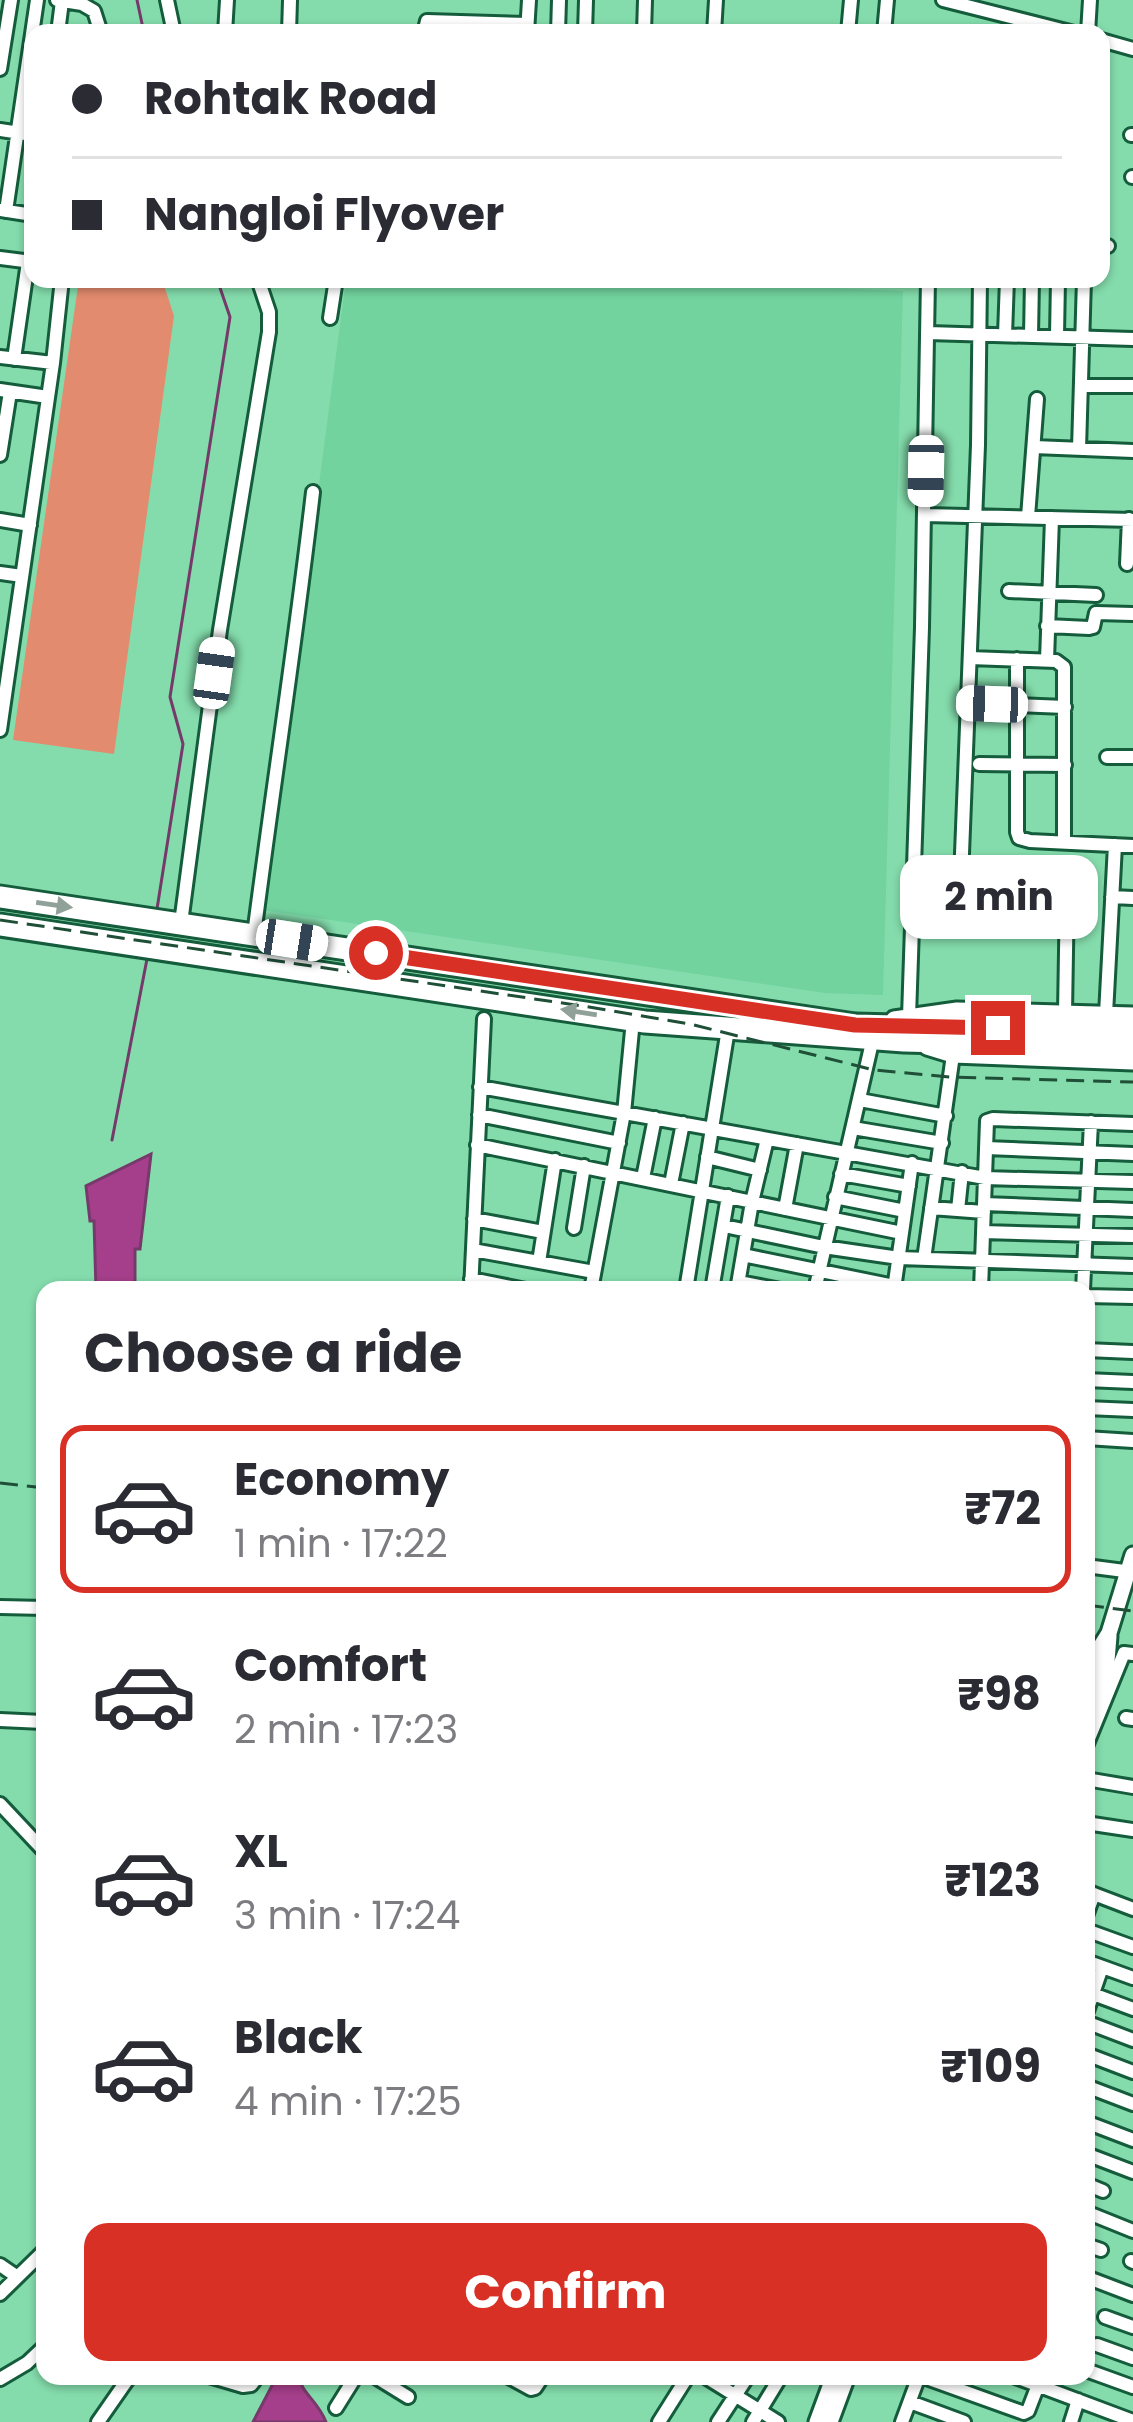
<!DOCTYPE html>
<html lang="en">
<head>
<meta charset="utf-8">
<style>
  :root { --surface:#fff; --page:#f7f7f7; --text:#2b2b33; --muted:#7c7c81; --line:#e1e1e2; --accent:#d93025 }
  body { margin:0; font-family:Poppins,sans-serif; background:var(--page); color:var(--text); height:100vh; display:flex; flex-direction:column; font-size:45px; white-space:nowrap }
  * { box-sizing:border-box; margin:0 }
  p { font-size:39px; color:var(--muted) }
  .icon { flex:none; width:66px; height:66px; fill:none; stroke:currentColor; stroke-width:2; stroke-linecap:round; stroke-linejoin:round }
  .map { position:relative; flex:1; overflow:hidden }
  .panel { position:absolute; left:36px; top:1281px; width:1059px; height:1104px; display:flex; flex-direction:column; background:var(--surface); border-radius:24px; box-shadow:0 3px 9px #0004 }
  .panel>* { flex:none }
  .guide { position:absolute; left:24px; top:24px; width:1086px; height:264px; border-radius:24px; box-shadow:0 3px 9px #0004; display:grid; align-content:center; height:264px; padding:0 48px; background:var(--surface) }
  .end { position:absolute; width:54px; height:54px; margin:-27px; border:15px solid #d93025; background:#fff; box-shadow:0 0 0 6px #fff }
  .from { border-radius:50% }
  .bubble { position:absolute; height:84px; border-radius:24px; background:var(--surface); box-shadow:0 3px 9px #0004; font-size:39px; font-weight:700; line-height:84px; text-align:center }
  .car { position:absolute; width:36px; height:72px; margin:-36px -18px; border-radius:15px; box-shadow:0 0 9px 3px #0007; background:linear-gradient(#fff 24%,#345 0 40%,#fff 0 76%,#345 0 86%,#fff 0) }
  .guide b { display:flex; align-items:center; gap:42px; height:114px; font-size:45px }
  .guide b+b { border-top:3px solid var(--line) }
  .guide i { width:30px; height:30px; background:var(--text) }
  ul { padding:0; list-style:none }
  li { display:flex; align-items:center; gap:36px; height:168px; margin:0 24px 18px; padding:0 24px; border:6px solid transparent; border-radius:24px }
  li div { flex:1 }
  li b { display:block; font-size:45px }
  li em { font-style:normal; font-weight:700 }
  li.active { border-color:var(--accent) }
  li>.icon { width:108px; height:108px; stroke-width:1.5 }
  h2 { padding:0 48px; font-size:54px; line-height:144px }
  .action { display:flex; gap:24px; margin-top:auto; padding:24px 48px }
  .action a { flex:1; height:138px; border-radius:24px; background:var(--accent); color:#fff; font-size:48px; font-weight:700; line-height:138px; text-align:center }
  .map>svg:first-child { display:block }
  .built { fill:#72d39f }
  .green { fill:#e38b6e }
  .water { fill:#a53f8b; stroke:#763a6a; stroke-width:3 }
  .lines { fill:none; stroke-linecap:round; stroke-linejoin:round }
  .stream { stroke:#763a6a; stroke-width:3 }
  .minor-casing { stroke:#145c3b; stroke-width:18 }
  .tertiary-casing { stroke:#145c3b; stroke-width:21 }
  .trunk-casing { stroke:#145c3b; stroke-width:27 }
  .minor { stroke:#fff; stroke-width:12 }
  .tertiary { stroke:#fff; stroke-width:15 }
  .trunk { stroke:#fff; stroke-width:21 }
  .rail { stroke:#1f4f37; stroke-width:3; stroke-dasharray:18 9; stroke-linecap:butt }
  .oneway { fill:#90a199 }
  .route { stroke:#d93025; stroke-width:15 }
</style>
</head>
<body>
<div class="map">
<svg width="1133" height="2422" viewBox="0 0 1133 2422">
  <rect width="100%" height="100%" fill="#84dcac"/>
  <path class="built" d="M346 279H612L903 291 883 995 825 993 263 910Z"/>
  <path class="green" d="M79 279H162L174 316 114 754 13 740Z"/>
  <path class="water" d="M151 1154 140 1249H135V1290H96L94 1221H90L86 1186Z
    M277 2376H298C303 2395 318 2401 326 2422H253Z"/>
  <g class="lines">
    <path class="stream" d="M137 0 144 33
      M157 909 183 744 170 697 230 317 217 279
      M112 1140 147 959"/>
    <g class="minor-casing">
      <path id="minor" d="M57 0 82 4 94 11 101 33
        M167 0 174 33
        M943 0 1074 33
        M58 33 62 1
        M225 33 227 0
        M289 33 290 0
        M424 33 427 21 527 24
        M527 33 529 0
        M558 33 559 0
        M585 33 586 0
        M644 33 645 0
        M714 33 716 0
        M848 33 851 0
        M884 33 887 0
        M1088 33 1090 0
        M1101 40 1133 49
        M0 69 11 0
        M0 130 33 135
        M1131 135H1133
        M1132 177H1133
        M0 210 33 215
        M6 211 37 0
        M1101 246H1108
        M0 258 32 262
        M330 318 336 279
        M928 333 1133 339
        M1005 335 1007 279
        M1031 336 1032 279
        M1057 336 1058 279
        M0 357 53 363
        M14 359 28 262
        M1081 386H1133
        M0 390 48 397
        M1034 447 1133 451
        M1079 449 1084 279
        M0 455 10 392
        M925 515 1133 520
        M1028 517 1037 399
        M0 520 30 525
        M1127 564 1129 519
        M0 573 22 576
        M1009 591 1096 595
        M1047 626 1089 628 1093 627 1096 613 1133 614
        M970 658 1056 661 1064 667V843
        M1017 659V832L1019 838 1030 841 1133 846
        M1047 660 1052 518
        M968 703 1065 707
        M0 730 53 363 62 279
        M1107 757H1133
        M979 764 1065 765
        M961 879 978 445 980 279
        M1112 897 1133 898
        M181 923 220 630 269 332V312L258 279
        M254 935C273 787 296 640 313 492
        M1065 1013 1067 890
        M1106 1014 1115 845
        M909 1017 922 627 928 279
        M480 1087 985 1178 1133 1182
        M860 1100 946 1116
        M479 1115 619 1143
        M853 1128 942 1143
        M477 1145 902 1233
        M986 1148 1133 1154
        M707 1157 760 1170
        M841 1174 909 1186
        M643 1178 655 1118
        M671 1184 683 1123
        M835 1197 905 1211
        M984 1204 1133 1210
        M931 1208 984 1212
        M785 1209 797 1144
        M958 1210 962 1172
        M474 1219 543 1232
        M724 1226 824 1247 899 1258 1133 1266
        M574 1228 584 1166
        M983 1232 1133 1236
        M473 1250 594 1272
        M743 1255 894 1286
        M924 1259 953 1055
        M539 1262 555 1160
        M471 1279 526 1290
        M739 1282 781 1290
        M894 1289 912 1163
        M471 1290 484 1019
        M591 1290 624 1113 633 1020
        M686 1290 728 1029
        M712 1290 728 1196
        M737 1290 752 1202 767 1139
        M815 1290 873 1038
        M981 1290 987 1121 993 1119 1133 1124
        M1083 1290 1091 1122
        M1086 1296 1133 1297
        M1086 1350 1133 1352
        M1086 1380 1133 1382
        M1086 1408 1133 1410
        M1086 1438 1133 1441
        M1086 1566 1132 1572
        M0 1607 45 1608
        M1126 1718 1133 1719
        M0 1720 43 1722
        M1086 1746 1124 1653 1133 1654
        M1086 1779 1133 1787
        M0 1804 45 1852
        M1086 1823 1133 1830
        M1086 1891 1133 1909
        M1086 1916 1094 1894
        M1086 1930 1133 1947
        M1086 1961 1133 1978
        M1093 1994 1133 2009
        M1086 2014 1102 1967
        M1086 2022 1133 2040
        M1086 2054 1133 2072
        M1086 2086 1133 2104
        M1086 2122 1133 2140
        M1086 2154 1133 2172
        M1086 2184 1103 2191
        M1086 2212 1133 2231
        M1086 2245 1101 2250
        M1131 2261 1133 2262
        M0 2265 16 2276
        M1086 2277 1133 2295
        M0 2294 45 2250
        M1105 2317 1133 2327
        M1097 2345 1133 2358
        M1086 2370 1133 2387
        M209 2376 243 2386 251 2385 258 2376
        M374 2376 408 2397
        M507 2376 531 2389 535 2388 543 2376
        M704 2376 778 2422
        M921 2376 1024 2413 1028 2411 1038 2385
        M1013 2376 1133 2421
        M0 2379 27 2363 45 2346
        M910 2402 964 2422
        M336 2408 356 2376
        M98 2422 130 2376
        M659 2422 688 2376
        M718 2422 748 2376
        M753 2422 781 2376
        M902 2422 919 2376
        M1071 2422 1078 2400"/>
    </g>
    <g class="tertiary-casing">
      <path id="tertiary" d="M894 1019 957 1010 1133 1015
        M927 1047 953 1055 1133 1062
        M1086 1678 1094 1657 1109 1633 1133 1555
        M1086 1718 1107 1661 1109 1636
        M817 2422 834 2376
        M830 2422 847 2376"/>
    </g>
    <g class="trunk-casing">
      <path id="trunk" d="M0 897 855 1025 1133 1032
        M0 925 645 1022 904 1041 1133 1047"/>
    </g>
    <use href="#minor" class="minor"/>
    <use href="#tertiary" class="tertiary"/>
    <use href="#trunk" class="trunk"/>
    <path class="rail" d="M0 920 589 1007 690 1024 874 1070 950 1077 1133 1082
      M0 1483 45 1488
      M1086 1605 1133 1611"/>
  </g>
  <defs><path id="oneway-solid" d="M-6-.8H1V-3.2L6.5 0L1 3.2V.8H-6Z" transform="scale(3)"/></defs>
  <g class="oneway">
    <use href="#oneway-solid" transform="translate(54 905) rotate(8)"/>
    <use href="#oneway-solid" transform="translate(579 1012) rotate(-171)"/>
  </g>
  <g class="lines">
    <path class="route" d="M376 953 855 1025 998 1028"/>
  </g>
</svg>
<i class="end from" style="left:376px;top:953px"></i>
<i class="end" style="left:998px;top:1028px"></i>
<div class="bubble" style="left:900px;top:855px;width:198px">2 min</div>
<i class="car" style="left:926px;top:471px;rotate:181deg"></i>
<i class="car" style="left:214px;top:673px;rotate:8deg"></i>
<i class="car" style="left:992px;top:704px;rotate:272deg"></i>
<i class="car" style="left:292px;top:940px;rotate:99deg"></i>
<div class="guide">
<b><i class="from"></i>Rohtak Road</b>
<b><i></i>Nangloi Flyover</b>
</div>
<section class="panel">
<h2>Choose a ride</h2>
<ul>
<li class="active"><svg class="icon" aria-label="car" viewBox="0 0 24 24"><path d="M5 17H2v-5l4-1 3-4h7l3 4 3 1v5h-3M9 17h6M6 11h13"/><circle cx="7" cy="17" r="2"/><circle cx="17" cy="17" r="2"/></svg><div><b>Economy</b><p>1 min · 17:22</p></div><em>₹72</em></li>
<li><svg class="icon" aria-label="car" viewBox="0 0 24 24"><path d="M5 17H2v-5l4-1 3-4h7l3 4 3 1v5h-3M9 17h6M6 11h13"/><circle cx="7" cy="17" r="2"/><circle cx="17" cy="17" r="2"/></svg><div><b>Comfort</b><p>2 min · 17:23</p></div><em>₹98</em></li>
<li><svg class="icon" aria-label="car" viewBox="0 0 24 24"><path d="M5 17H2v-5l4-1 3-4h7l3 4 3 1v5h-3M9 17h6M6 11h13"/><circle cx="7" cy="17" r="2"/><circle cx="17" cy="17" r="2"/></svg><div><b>XL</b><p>3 min · 17:24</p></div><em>₹123</em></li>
<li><svg class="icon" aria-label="car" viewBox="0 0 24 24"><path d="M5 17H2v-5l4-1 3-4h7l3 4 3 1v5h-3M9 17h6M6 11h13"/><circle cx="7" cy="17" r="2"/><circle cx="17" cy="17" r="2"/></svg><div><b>Black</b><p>4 min · 17:25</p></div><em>₹109</em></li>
</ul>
<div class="action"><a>Confirm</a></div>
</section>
</div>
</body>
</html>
